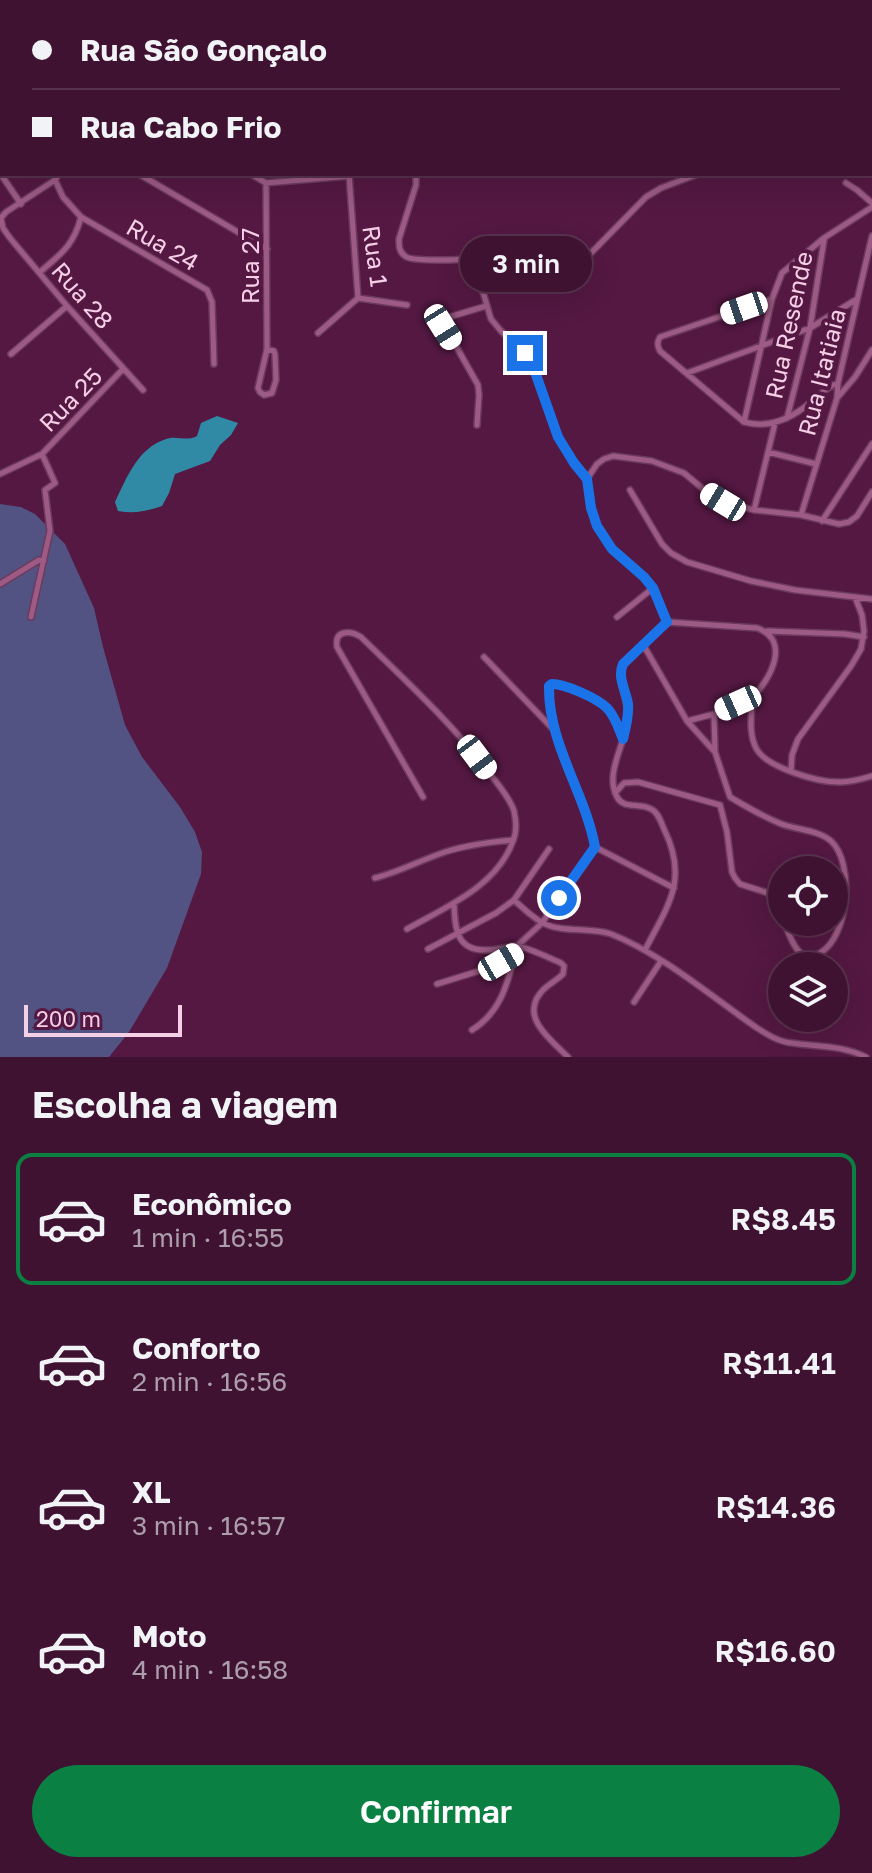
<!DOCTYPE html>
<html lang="pt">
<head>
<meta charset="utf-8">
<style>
  :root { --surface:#3f1232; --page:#461b3a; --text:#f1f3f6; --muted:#ad9eac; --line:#58324d; --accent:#0b8043 }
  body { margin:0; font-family:"Golos Text",sans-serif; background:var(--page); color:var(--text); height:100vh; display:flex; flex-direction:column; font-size:30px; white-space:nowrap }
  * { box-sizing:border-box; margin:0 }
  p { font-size:26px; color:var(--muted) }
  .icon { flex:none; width:44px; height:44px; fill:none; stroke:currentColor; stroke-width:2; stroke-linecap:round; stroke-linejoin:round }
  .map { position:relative; height:1057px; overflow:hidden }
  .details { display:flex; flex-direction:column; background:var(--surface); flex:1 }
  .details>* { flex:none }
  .hud { position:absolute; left:0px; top:0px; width:872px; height:176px; box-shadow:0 8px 32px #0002,0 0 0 2px var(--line); display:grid; align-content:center; height:176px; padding:0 32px; background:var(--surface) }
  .tools { position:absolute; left:768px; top:856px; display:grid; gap:16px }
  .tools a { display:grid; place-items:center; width:80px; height:80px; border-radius:50%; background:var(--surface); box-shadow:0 8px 32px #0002,0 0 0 2px var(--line); font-size:40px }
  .scale { position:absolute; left:24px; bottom:20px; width:158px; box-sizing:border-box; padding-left:8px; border:4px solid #f5cfe6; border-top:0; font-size:22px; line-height:28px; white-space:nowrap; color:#f5cfe6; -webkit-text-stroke:6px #541842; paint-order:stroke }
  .end { position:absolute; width:36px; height:36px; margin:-18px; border:10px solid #1a73e8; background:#fff; box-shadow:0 0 0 4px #fff }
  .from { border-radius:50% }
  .bubble { position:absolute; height:56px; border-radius:28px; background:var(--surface); box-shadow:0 8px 32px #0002,0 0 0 2px var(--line); font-size:26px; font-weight:600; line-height:56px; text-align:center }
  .car { position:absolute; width:24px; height:48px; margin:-24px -12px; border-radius:10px; box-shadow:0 0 6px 2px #0007; background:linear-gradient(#fff 24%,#345 0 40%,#fff 0 76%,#345 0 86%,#fff 0) }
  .hud b { display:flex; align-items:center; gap:28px; height:76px; font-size:30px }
  .hud b+b { border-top:2px solid var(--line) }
  .hud i { width:20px; height:20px; background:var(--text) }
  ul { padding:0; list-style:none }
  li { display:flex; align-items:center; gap:24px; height:132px; margin:0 16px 12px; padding:0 16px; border:4px solid transparent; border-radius:16px }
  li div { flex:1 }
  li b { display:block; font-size:30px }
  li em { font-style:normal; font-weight:600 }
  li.selected { border-color:var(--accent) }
  li>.icon { width:72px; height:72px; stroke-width:1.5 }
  h2 { padding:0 32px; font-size:36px; line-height:96px }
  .action { display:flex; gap:16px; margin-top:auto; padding:16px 32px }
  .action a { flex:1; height:92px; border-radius:48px; background:var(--accent); color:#fff; font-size:32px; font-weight:600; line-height:92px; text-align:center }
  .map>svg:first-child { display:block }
  .green { fill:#525382 }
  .water { fill:#318aa5 }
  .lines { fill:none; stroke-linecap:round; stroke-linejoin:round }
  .minor-casing { stroke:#6c3a5d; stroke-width:8 }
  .minor { stroke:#9c5a84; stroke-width:5 }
  .route { stroke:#1a73e8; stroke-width:10 }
  .labels { text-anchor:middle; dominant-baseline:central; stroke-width:8; stroke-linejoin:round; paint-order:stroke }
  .street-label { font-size:24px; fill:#f5cfe6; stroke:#541842 }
</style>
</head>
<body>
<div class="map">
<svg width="872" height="1057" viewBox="0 0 872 1057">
  <rect width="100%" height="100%" fill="#541842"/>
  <path class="green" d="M0 504 21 507 35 514 65 544 94 608 103 647 125 725 142 757 180 807 195 832 202 852 201 874 167 968 129 1032 109 1057H0Z"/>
  <path class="water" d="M217 416 238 423 231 435 220 445 210 461 175 474 169 493 162 506C147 511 134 514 118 511L115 502C127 477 138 448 166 439 177 435 187 442 197 436L201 423Z"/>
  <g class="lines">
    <g class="minor-casing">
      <path id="minor" d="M202 0 207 2
        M394 0 395 2
        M584 0 586 2
        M108 2 110 0
        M327 2 330 0
        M466 2 468 0
        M624 2 626 0
        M660 2V0
        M870 15H872
        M0 93 2 92
        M870 141H872
        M0 173 21 204
        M55 174V180L63 197 81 217 207 290 212 302 214 364
        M139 174 267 249
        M251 174 266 183 349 176
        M349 174 358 298
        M416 174V185L399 239C399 246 399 252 405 256 411 262 463 260 473 258 485 256 495 247 508 245 541 238 556 274 591 253L646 197 661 188 698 174
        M266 183 267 349 258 388 260 392 264 395 272 393 276 380 275 355 274 351 267 349
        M846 183 857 190 872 203
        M0 219 6 212 55 180 59 174
        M1 219 3 228 10 238 67 306 143 390
        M473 258 491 319 501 331 525 353 534 369 558 437 574 463 587 479 591 508 597 526 612 549 644 577 653 588 667 622
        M40 272C61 254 74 245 81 217
        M358 298 407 305
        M772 299 660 337C657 342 657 345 660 351L744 422C769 429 791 419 811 402 820 395 826 387 838 383
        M318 333 358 298
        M11 354 67 306
        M687 373 810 328 857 299
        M838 397 855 377 872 350
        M787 418 810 328 824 240
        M744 422 772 299 782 273 824 238 872 207
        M477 425 479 395 478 385 443 323 446 318 486 306
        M768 452 816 464
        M0 474 42 454 123 369
        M587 479 597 464 604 459 613 456 652 461 684 473 708 493 723 502 754 510 801 515 839 524 849 522 857 516 872 492
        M630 490 662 544 671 553 687 562 751 581 795 590 872 599
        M754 510 775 423
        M801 515 837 398 838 383 872 236
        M822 521 872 444
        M0 584 39 560 44 561
        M31 617 50 531 45 490 55 483 42 454
        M617 617 653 588
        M768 631 845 634 864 637
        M644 646 687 721 714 751
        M484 657 553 729
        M714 714 715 752 730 797C745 806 762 816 779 823 795 830 817 829 831 841 855 863 849 937 820 953 814 956 808 958 802 954 793 948 788 931 784 922
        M687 721 714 714 752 698
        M791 771 792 755 798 739 851 666 861 649 864 631 862 615 855 597
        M615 793 624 783 638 782 720 805
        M720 805 727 832 732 872 735 878 740 884 768 893 782 919
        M595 847C584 793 547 744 549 686L552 684C565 684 597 698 607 708 615 716 618 728 622 738
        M595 847 674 888
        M375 878C399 872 421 860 445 852 467 845 490 842 513 840
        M514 900C523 908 533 918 543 923 562 933 590 927 611 934 662 954 712 997 757 1028 768 1035 779 1042 792 1043 819 1047 841 1045 866 1057
        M454 903C455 929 456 952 489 950 497 950 505 947 514 946 526 946 549 958 561 963L564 966 563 974C557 980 549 984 543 990 518 1016 550 1039 568 1057
        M407 929C446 907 497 886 513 841 517 832 516 820 514 811 510 798 499 786 491 775 453 724 406 681 361 637 350 630 334 630 337 647L423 797
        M517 946 542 923 595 847
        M428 949 496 913 514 900 549 849
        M645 950C668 905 689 880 664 829 661 822 658 812 651 809 639 802 624 810 617 797 604 773 626 743 628 718 629 700 616 681 623 664L667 622 757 628C792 640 770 680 752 698 752 714 748 732 756 748 766 768 820 783 841 782 852 782 862 779 872 776
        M437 984 479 971 514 954
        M634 1002 661 961
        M472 1030C503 1011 509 978 517 946"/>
    </g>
    <use href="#minor" class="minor"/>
  </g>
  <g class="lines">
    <path class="route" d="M525 353 534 369 558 437 574 463 587 479 591 508 597 526 612 549 644 577 653 588 667 622 623 664C617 678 626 690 628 704 629 716 626 727 623 739 619 729 615 716 607 708 597 698 565 684 552 684L549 686C548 744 585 792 595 847L559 898"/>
  </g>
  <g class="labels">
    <g class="street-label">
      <text transform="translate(163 244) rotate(30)">Rua 24</text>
      <text transform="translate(376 256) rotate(82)">Rua 1</text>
      <text transform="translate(249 266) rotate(-90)">Rua 27</text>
      <text transform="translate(83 295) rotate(49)">Rua 28</text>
      <text transform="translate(788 325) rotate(-78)">Rua Resende</text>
      <text transform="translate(821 372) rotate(-76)">Rua Itatiaia</text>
      <text transform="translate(70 399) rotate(-46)">Rua 25</text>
    </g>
  </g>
</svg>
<div class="tools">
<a><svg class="icon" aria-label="locate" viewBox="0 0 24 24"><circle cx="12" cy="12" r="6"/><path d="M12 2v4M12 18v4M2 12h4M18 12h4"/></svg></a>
<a><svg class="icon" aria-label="layers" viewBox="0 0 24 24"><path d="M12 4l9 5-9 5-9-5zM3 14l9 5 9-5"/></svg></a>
</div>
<div class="scale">200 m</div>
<i class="end from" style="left:559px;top:898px"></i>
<i class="end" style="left:525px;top:353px"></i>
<div class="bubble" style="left:460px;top:236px;width:132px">3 min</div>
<i class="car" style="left:744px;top:308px;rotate:251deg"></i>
<i class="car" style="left:443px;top:327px;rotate:148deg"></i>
<i class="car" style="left:723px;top:502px;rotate:301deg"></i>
<i class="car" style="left:738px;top:703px;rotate:246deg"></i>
<i class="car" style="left:477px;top:757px;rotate:143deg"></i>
<i class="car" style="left:501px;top:962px;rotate:60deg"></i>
<div class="hud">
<b><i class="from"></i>Rua São Gonçalo</b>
<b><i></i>Rua Cabo Frio</b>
</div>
</div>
<section class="details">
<h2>Escolha a viagem</h2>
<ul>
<li class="selected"><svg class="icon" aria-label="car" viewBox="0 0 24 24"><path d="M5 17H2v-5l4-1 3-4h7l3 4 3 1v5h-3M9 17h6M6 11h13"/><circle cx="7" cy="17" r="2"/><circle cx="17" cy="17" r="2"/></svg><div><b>Econômico</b><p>1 min · 16:55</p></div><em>R$8.45</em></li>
<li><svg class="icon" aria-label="car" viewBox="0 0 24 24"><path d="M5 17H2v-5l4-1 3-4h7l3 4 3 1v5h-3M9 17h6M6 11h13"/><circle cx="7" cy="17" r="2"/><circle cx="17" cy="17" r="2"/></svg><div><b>Conforto</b><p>2 min · 16:56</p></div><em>R$11.41</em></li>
<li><svg class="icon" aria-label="car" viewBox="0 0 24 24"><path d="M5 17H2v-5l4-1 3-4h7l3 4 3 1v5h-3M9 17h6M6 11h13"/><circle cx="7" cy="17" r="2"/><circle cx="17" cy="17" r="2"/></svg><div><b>XL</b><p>3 min · 16:57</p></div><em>R$14.36</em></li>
<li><svg class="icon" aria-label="car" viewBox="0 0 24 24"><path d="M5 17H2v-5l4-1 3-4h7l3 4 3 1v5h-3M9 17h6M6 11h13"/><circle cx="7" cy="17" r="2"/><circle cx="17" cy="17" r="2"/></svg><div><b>Moto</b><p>4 min · 16:58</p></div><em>R$16.60</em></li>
</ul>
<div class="action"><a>Confirmar</a></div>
</section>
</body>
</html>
